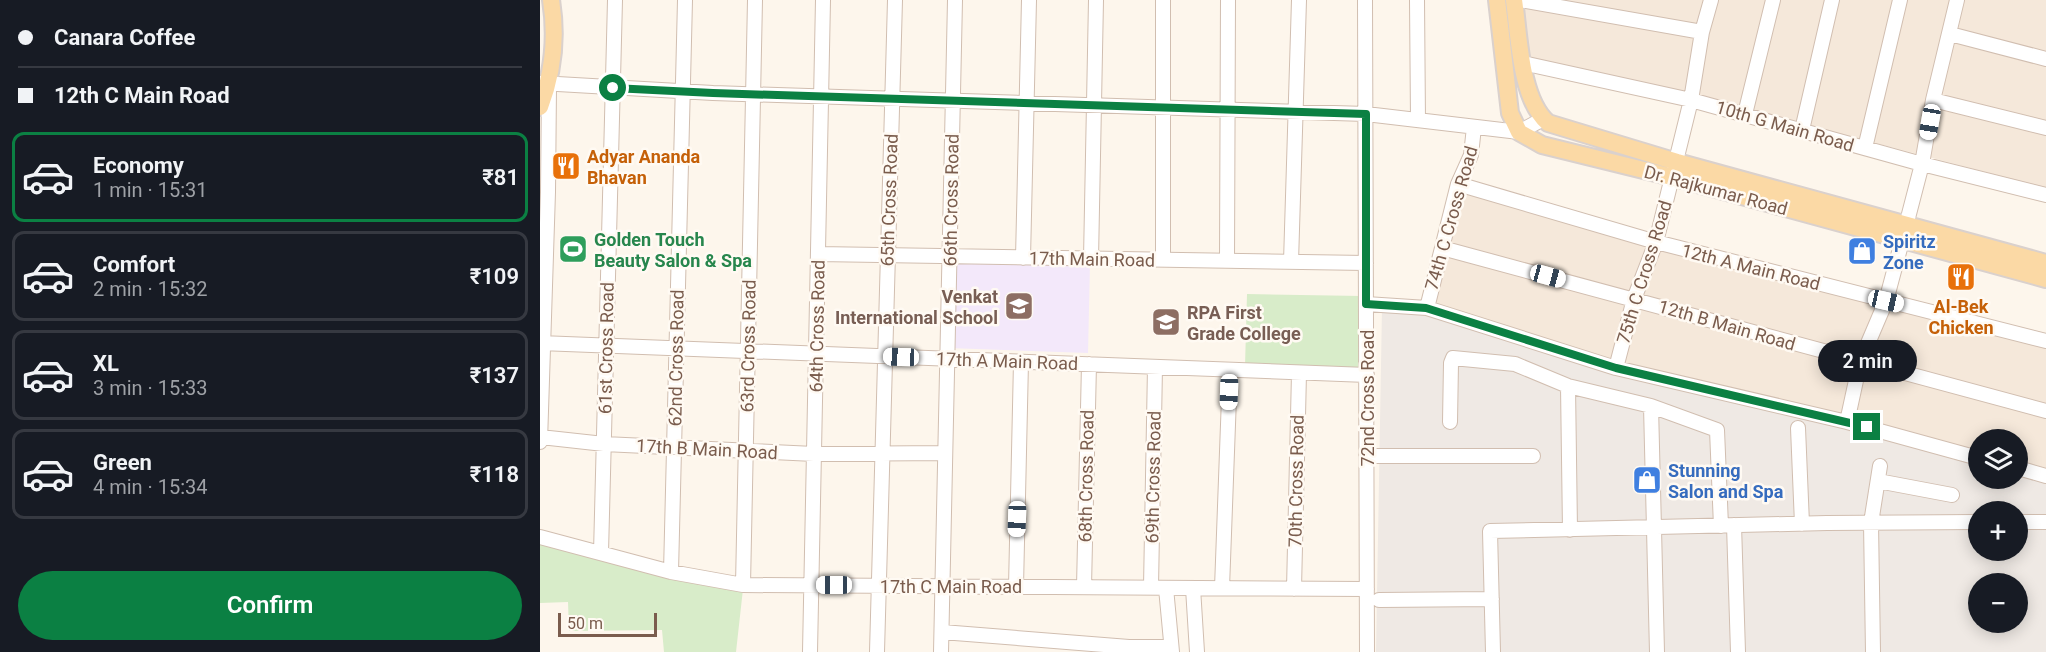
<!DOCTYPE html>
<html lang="en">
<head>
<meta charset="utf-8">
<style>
  :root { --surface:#171b24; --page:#20242c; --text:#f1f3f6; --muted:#9ea1a6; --line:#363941; --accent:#0b8043 }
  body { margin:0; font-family:Roboto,sans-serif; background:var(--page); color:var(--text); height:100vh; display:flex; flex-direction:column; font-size:22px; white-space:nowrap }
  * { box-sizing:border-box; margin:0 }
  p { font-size:20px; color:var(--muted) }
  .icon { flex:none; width:33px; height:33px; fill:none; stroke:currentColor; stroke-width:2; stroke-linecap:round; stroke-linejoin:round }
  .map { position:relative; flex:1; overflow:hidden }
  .panel { display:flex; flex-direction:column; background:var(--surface); width:540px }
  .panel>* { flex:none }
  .banner { display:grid; align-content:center; height:132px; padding:0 18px; background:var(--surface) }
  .fabs { position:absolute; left:1428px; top:429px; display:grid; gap:12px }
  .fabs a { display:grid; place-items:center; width:60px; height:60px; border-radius:50%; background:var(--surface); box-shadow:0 3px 15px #0003; font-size:30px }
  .scale { position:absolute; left:18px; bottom:15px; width:99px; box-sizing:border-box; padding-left:6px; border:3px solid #7a5c4d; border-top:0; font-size:16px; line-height:21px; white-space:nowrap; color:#7a5c4d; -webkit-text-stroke:4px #fffaf3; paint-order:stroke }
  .end { position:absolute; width:27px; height:27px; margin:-14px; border:8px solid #0b8043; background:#fff; box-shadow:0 0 0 3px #fff }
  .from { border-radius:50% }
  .bubble { position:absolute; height:42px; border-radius:21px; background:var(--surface); box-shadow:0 3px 15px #0003; font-size:20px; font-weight:600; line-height:42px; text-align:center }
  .car { position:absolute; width:18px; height:36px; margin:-18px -9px; border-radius:8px; box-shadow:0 0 4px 2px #0007; background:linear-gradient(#fff 24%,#345 0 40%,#fff 0 76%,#345 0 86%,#fff 0) }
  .banner b { display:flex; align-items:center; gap:21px; height:57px; font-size:22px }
  .banner b+b { border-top:2px solid var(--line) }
  .banner i { width:15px; height:15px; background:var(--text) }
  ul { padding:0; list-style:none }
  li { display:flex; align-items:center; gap:18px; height:90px; margin:0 12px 9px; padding:0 6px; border:3px solid var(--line); border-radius:12px }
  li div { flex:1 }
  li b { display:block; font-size:22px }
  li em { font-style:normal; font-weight:600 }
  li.current { border-color:var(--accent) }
  li>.icon { width:54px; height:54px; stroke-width:1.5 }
  .action { display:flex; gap:12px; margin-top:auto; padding:12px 18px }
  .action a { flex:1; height:69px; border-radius:36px; background:var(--accent); color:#fff; font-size:24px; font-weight:600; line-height:69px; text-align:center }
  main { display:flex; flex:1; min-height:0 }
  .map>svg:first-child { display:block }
  .residential { fill:#f5e8da }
  .industrial { fill:#efe9e4; fill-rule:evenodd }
  .education { fill:#f3e8fa }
  .green { fill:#d8ecc9 }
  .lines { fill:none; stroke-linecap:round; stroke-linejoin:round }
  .minor-casing { stroke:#d1beb0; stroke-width:16 }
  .major-casing { stroke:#dad1cd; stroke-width:20 }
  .minor { stroke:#fff; stroke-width:14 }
  .major { stroke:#fbd9a5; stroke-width:16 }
  .route { stroke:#0b8043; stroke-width:8 }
  .labels { text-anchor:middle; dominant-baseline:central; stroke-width:5; stroke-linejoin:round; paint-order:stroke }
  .street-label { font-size:18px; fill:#7a5c4d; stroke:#fffaf3 }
  .food-label { font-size:18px; font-weight:bold; fill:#c56008; stroke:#fffaf3; text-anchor:start }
  .leisure-label { font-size:18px; font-weight:bold; fill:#27864d; stroke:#fffaf3; text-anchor:start }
  .shop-label { font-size:18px; font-weight:bold; fill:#366cbe; stroke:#fffaf3; text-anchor:start }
  .education-label { font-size:18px; font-weight:bold; fill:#785e54; stroke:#fffaf3; text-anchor:end }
</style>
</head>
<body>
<main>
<section class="panel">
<div class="banner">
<b><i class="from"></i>Canara Coffee</b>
<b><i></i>12th C Main Road</b>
</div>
<ul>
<li class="current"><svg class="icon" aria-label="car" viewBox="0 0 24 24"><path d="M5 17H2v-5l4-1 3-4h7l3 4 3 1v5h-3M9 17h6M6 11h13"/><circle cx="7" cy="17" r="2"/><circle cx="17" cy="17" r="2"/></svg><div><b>Economy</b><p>1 min · 15:31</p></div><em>₹81</em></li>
<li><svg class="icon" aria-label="car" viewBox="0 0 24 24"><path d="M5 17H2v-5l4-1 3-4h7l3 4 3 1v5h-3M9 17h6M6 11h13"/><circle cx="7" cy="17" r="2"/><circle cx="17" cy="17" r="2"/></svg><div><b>Comfort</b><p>2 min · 15:32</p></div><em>₹109</em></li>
<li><svg class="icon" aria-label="car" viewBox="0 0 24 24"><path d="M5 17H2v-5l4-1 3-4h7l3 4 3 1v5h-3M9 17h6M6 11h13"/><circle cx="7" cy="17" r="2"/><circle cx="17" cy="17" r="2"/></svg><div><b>XL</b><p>3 min · 15:33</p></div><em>₹137</em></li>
<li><svg class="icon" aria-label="car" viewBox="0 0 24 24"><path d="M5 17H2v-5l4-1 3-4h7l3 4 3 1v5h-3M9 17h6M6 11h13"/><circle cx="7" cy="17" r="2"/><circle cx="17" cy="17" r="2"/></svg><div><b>Green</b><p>4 min · 15:34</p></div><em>₹118</em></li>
</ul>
<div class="action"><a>Confirm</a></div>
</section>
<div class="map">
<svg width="1506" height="652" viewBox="0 0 1506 652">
  <rect width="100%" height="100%" fill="#fdf6ec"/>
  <path class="residential" d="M973 0H1506V188L1139 91 981 60Z
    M924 191 1506 345V482L1478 474V440H1438V464L890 315Z"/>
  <path class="industrial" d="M842 308 876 311 1438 464V478H1478V474L1506 482V652H836ZM1438 512H1478V550H1438ZM1438 584H1478V622H1438Z"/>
  <path class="education" d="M411 260 550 264 548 353 408 348Z"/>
  <path class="green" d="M707 294 822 296 821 368 705 366Z
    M0 544 203 589 196 652H124L122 630 29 631 28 602 0 603Z"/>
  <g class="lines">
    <g class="minor-casing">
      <path id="minor" d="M825 0 827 652
        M877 0 878 120
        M980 0 1162 32
        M1410 34 1506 59
        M983 63 1151 100 1382 164 1506 195
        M0 83 173 93 826 114 979 132 1003 119
        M1393 100 1506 128
        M1205 114 1233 0
        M1262 130 1292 0
        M1325 148 1360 0
        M918 184 1116 242 1506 341
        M902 248 1506 411
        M278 254 826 263
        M483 258 489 0
        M551 259 556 0
        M623 260V0
        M687 261 688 0
        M751 262 759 0
        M826 304 887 308 1076 368 1307 422 1438 458
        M887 308 918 184 931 155 934 127
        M0 343 827 375
        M1076 368 1094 299 1116 242 1151 100 1162 32 1171 0
        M1028 386 1030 530
        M1111 406 1177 430 1181 526
        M910 422 911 363 913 358 975 364 1028 386 1111 406 1117 652
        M1307 422 1320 362 1346 301 1362 241 1382 164 1393 100 1417 0
        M1258 428 1262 524
        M0 437 64 444 274 454 405 453
        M0 442 8 192 9 87
        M827 456H993
        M1478 468 1506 476
        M1338 481 1412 495
        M1478 522H1506
        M1194 525 1198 652
        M0 537 131 572 203 585 827 589
        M61 553 75 0
        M131 572 145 0
        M203 585 215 0
        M476 587 481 362
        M544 587 549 364
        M611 587 615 367
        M626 588 632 652
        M653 588 657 652
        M682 588 690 370
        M754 589 759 373
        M839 600 952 599
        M402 632 589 647H631
        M270 652 283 0
        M337 652 355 0
        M401 652 415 0
        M953 652 950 531 1287 523 1438 522
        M1333 652 1331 523 1340 466"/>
    </g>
    <g class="major-casing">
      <path id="major" d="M957 0 970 113 979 132 1002 145 1132 177 1506 279
        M974 0C979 35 980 99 1008 123L1137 162 1506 263
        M0 107C13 73 17 37 11 0"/>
    </g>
    <use href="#minor" class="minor"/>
    <use href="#major" class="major"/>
  </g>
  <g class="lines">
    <path class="route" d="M73 88 173 93 826 114V304L886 308 1076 368 1327 427"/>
  </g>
  <defs>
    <g id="restaurant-square" transform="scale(1.5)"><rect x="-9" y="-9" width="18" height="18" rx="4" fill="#e8710a" stroke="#fffaf3"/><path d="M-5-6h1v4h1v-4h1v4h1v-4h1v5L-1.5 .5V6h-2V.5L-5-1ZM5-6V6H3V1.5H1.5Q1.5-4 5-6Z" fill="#fff"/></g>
    <g id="stadium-square" transform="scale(1.5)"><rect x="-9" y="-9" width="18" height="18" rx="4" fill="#2e9e5b" stroke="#fffaf3"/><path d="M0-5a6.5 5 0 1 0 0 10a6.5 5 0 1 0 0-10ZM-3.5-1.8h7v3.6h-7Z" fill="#fff"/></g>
    <g id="shop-square" transform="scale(1.5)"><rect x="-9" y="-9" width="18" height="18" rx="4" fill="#3f7fe0" stroke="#fffaf3"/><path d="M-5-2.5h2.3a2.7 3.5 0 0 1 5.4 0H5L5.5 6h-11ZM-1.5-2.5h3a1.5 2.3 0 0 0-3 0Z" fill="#fff"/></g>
    <g id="school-square" transform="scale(1.5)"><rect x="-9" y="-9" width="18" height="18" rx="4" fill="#8d6e63" stroke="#fffaf3"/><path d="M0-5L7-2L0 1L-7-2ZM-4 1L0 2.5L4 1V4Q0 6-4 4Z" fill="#fff"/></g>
    <g id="university-square" transform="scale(1.5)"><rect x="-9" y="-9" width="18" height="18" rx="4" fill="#8d6e63" stroke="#fffaf3"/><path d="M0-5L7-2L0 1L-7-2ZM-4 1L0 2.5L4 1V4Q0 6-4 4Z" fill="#fff"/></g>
  </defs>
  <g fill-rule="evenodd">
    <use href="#restaurant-square" x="26" y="166"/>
    <use href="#stadium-square" x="33" y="249"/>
    <use href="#shop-square" x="1322" y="251"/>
    <use href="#restaurant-square" x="1421" y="277"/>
    <use href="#school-square" x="479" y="306"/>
    <use href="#university-square" x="626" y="322"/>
    <use href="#shop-square" x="1107" y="480"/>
  </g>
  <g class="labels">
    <g class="street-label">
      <text transform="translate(1245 126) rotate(16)">10th G Main Road</text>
      <text transform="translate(1176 190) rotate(15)">Dr. Rajkumar Road</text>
      <text transform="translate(349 200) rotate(-88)">65th Cross Road</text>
      <text transform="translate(411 200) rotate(-89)">66th Cross Road</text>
      <text transform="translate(911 218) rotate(-74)">74th C Cross Road</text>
      <text transform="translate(552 259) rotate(1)">17th Main Road</text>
      <text transform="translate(1211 267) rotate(14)">12th A Main Road</text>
      <text transform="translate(1104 272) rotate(-73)">75th C Cross Road</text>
      <text transform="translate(1187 325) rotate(16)">12th B Main Road</text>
      <text transform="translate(277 326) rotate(-89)">64th Cross Road</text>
      <text transform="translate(208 346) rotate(-89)">63rd Cross Road</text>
      <text transform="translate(66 348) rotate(-89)">61st Cross Road</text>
      <text transform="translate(136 358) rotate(-89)">62nd Cross Road</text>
      <text transform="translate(467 361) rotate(2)">17th A Main Road</text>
      <text transform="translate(827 398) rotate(-90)">72nd Cross Road</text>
      <text transform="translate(167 449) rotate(3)">17th B Main Road</text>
      <text transform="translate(546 476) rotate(-89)">68th Cross Road</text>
      <text transform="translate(613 477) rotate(-89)">69th Cross Road</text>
      <text transform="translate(756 481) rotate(-89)">70th Cross Road</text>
      <text x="411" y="586">17th C Main Road</text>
    </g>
    <g class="food-label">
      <text x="47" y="156">Adyar Ananda<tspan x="47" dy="21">Bhavan</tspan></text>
      <text x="1421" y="306" text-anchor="middle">Al-Bek<tspan x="1421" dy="21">Chicken</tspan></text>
    </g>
    <g class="leisure-label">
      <text x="54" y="239">Golden Touch<tspan x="54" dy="21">Beauty Salon &amp; Spa</tspan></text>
    </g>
    <g class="shop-label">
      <text x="1343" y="241">Spiritz<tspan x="1343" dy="21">Zone</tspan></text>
      <text x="1128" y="470">Stunning<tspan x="1128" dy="21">Salon and Spa</tspan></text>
    </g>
    <g class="education-label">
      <text x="458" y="296">Venkat<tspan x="458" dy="21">International School</tspan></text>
      <text x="647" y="312" text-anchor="start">RPA First<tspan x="647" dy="21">Grade College</tspan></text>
    </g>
  </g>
</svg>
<div class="fabs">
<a><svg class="icon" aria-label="layers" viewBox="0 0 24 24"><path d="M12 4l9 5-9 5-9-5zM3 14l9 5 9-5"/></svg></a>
<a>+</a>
<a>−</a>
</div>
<div class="scale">50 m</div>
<i class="end from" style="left:73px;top:88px"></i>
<i class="end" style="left:1327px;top:427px"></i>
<div class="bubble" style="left:1278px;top:340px;width:99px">2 min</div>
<i class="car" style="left:1390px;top:122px;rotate:190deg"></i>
<i class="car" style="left:1008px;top:276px;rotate:105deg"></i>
<i class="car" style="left:1346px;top:301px;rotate:103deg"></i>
<i class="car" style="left:361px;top:357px;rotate:272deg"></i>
<i class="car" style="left:689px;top:392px;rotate:182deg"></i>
<i class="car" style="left:477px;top:519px;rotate:182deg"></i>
<i class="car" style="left:294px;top:585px;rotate:270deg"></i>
</div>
</main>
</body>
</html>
